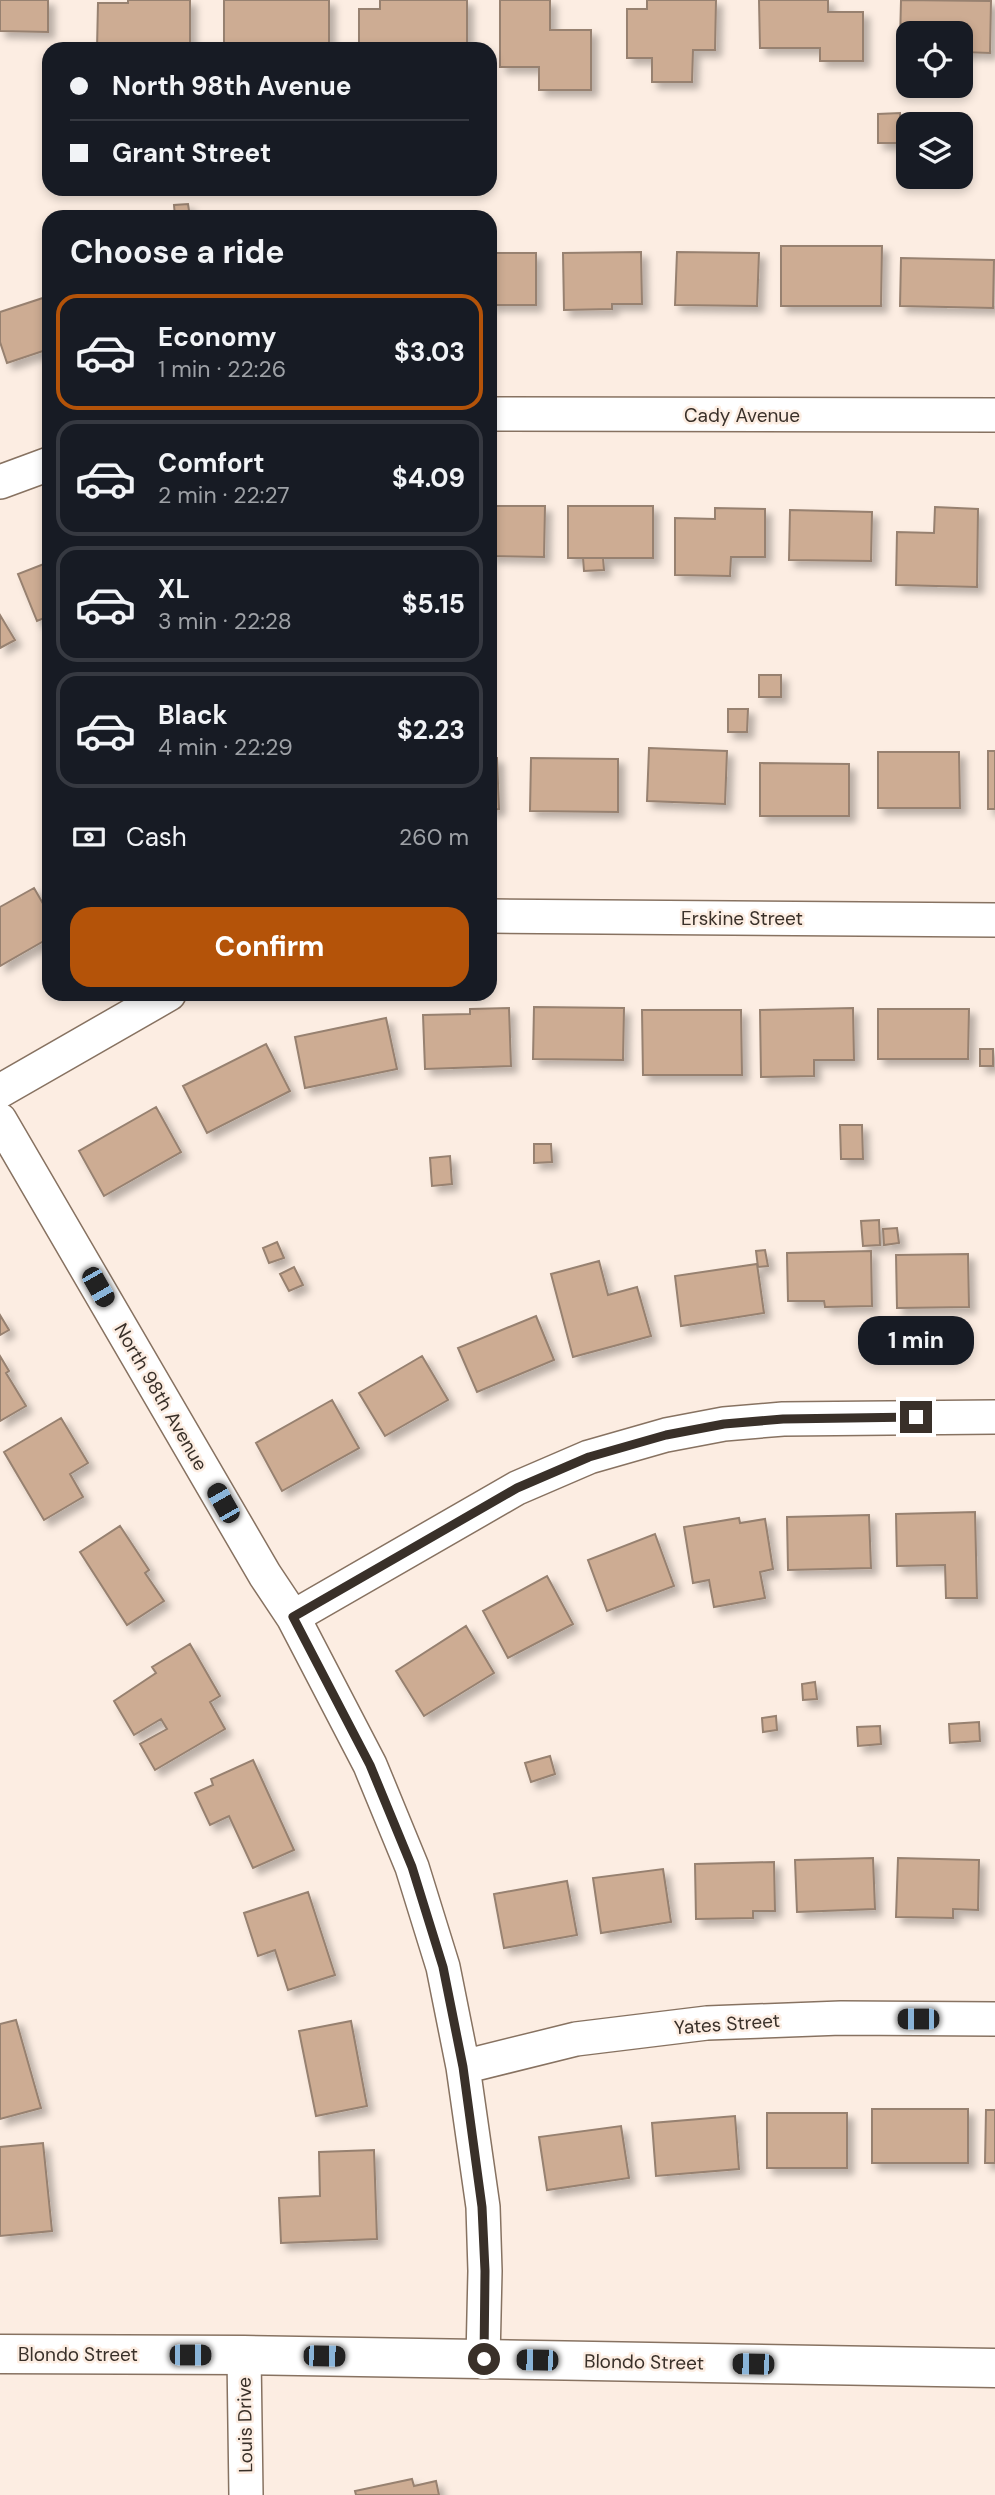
<!DOCTYPE html>
<html lang="en">
<head>
<meta charset="utf-8">
<style>
  :root { --surface:#171b24; --page:#20242c; --text:#f1f3f6; --muted:#9ea1a6; --line:#363941; --accent:#b45309 }
  body { margin:0; font-family:"DM Sans",sans-serif; background:var(--page); color:var(--text); height:100vh; display:flex; flex-direction:column; font-size:26px; white-space:nowrap }
  * { box-sizing:border-box; margin:0 }
  p { font-size:23px; color:var(--muted) }
  .icon { flex:none; width:38px; height:38px; fill:none; stroke:currentColor; stroke-width:2; stroke-linecap:round; stroke-linejoin:round }
  .map { position:relative; flex:1; overflow:hidden }
  .side { position:absolute; left:42px; top:210px; width:455px; height:791px; display:flex; flex-direction:column; background:var(--surface); border-radius:21px; box-shadow:0 4px 10px #0003 }
  .side>* { flex:none }
  .top-card { position:absolute; left:42px; top:42px; width:455px; height:154px; border-radius:21px; box-shadow:0 4px 10px #0003; display:grid; align-content:center; height:154px; padding:0 28px; background:var(--surface) }
  .fabs { position:absolute; left:896px; top:21px; display:grid; gap:14px }
  .fabs a { display:grid; place-items:center; width:77px; height:77px; border-radius:14px; background:var(--surface); box-shadow:0 4px 10px #0003; font-size:35px }
  .end { position:absolute; width:32px; height:32px; margin:-16px; border:9px solid #393029; background:#fff; box-shadow:0 0 0 4px #fff }
  .from { border-radius:50% }
  .bubble { position:absolute; height:49px; border-radius:21px; background:var(--surface); box-shadow:0 4px 10px #0003; font-size:23px; font-weight:700; line-height:49px; text-align:center }
  .car { position:absolute; width:21px; height:42px; margin:-21px -10px; border-radius:9px; box-shadow:0 0 5px 2px #0007; background:linear-gradient(#222 24%,#8ab4d8 0 40%,#222 0 76%,#8ab4d8 0 86%,#222 0) }
  .top-card b { display:flex; align-items:center; gap:24px; height:66px; font-size:26px }
  .top-card b+b { border-top:2px solid var(--line) }
  .top-card i { width:18px; height:18px; background:var(--text) }
  ul { padding:0; list-style:none }
  li { display:flex; align-items:center; gap:21px; height:116px; margin:0 14px 10px; padding:0 14px; border:4px solid var(--line); border-radius:21px }
  li div { flex:1 }
  li b { display:block; font-size:26px }
  li em { font-style:normal; font-weight:700 }
  li.selected { border-color:var(--accent) }
  li>.icon { width:63px; height:63px; stroke-width:1.5 }
  h2 { padding:0 28px; font-size:32px; line-height:84px }
  .pay { display:flex; align-items:center; gap:18px; height:77px; padding:0 28px; font-size:26px }
  .pay p { margin-inline-start:auto }
  .action { display:flex; gap:14px; margin-top:auto; padding:14px 28px }
  .action a { flex:1; height:80px; border-radius:21px; background:var(--accent); color:#fff; font-size:28px; font-weight:700; line-height:80px; text-align:center }
  .map>svg:first-child { display:block }
  .building { fill:#cdac93; stroke:#978170; stroke-width:2; filter:url(#shadow) }
  .lines { fill:none; stroke-linecap:round; stroke-linejoin:round }
  .minor-casing { stroke:#877261; stroke-width:36 }
  .secondary-casing { stroke:#877261; stroke-width:41 }
  .minor { stroke:#fff; stroke-width:33 }
  .secondary { stroke:#fff; stroke-width:38 }
  .route { stroke:#393029; stroke-width:9 }
  .labels { text-anchor:middle; dominant-baseline:central; stroke-width:5; stroke-linejoin:round; paint-order:stroke }
  .street-label { font-size:19px; fill:#393029; stroke:#fcede2 }
</style>
</head>
<body>
<div class="map">
<svg width="995" height="2495" viewBox="0 0 995 2495">
  <defs>
    <filter id="shadow"><feDropShadow dx="6" dy="6" stdDeviation="3.5" flood-color="#0004"/></filter>
  </defs>
  <rect width="100%" height="100%" fill="#fcede2"/>
  <path class="building" d="M0 0H48V32L0 31Z
    M128 0H190V49H97L98 3H128Z
    M224 0H329V49L224 48Z
    M380 0H467V49H359V9H380Z
    M500 0H550V30H591V90H539V67H500Z
    M647 0H716L715 50H693L692 82H652V58H627V9H647Z
    M759 0H828V12H863V61H820V48H760Z
    M901 0 991 1 990 53 961 52V33H908V42H900Z
    M900 113V143H878V114Z
    M188 204 190 217H175L174 205Z
    M781 246H882L881 306H781Z
    M641 252 642 304H612V309L564 310 563 253Z
    M677 252 759 253 757 306 675 305Z
    M490 253H536V305H490Z
    M901 258 994 260 993 308 900 306Z
    M49 296V349L7 363 0 342V312Z
    M490 506H545L544 557 490 556Z
    M568 506H653V558H568Z
    M935 507 978 509 977 587 896 585 897 532 934 533Z
    M715 508 765 509V557H731L730 576 675 575V518L715 519Z
    M790 510 872 512 871 561 789 560Z
    M583 558H603L604 570 584 571Z
    M49 562V616L37 621 18 574Z
    M0 615 15 640 0 648Z
    M759 675H781V697H759Z
    M728 709H748L747 732H728Z
    M649 748 727 751 725 804 647 801Z
    M988 751H995V809H988Z
    M878 752H959L960 808H878Z
    M490 758H497L499 809 490 810Z
    M531 758 618 759V812L530 811Z
    M760 763 849 764V816H760Z
    M34 888 49 914V938L0 966V907Z
    M534 1007 624 1008 623 1060 533 1059Z
    M509 1008 511 1066 425 1069 423 1015 470 1014V1009Z
    M853 1008 854 1060H814V1076L761 1077 760 1010Z
    M878 1009H969L968 1059H878Z
    M642 1010H741L742 1075H643Z
    M386 1018 397 1069 305 1088 295 1037Z
    M266 1044 290 1091 207 1133 183 1086Z
    M980 1049H993V1066H980Z
    M156 1107 181 1152 104 1196 79 1151Z
    M840 1125H862L863 1159H841Z
    M534 1144H551L552 1162 534 1163Z
    M450 1156 452 1184 432 1186 430 1158Z
    M879 1220 880 1245 863 1246 861 1221Z
    M897 1228 899 1243 884 1245 883 1229Z
    M277 1242 284 1258 269 1263 263 1248Z
    M765 1250 768 1266 758 1267 756 1251Z
    M871 1251 872 1306 825 1307 824 1301H788L787 1253Z
    M968 1254 969 1307 897 1308 896 1255Z
    M599 1261 608 1295 637 1287 651 1336 573 1357 551 1274Z
    M757 1264 764 1313 681 1326 675 1276Z
    M294 1267 303 1285 289 1291 280 1274Z
    M0 1315 9 1330 0 1335Z
    M536 1316 554 1360 477 1392 458 1348Z
    M0 1356 9 1371 6 1373 26 1406 0 1421Z
    M422 1356 448 1400 385 1436 359 1393Z
    M332 1400 359 1448 282 1491 256 1443Z
    M61 1418 88 1463 70 1474 83 1497 44 1520 4 1452Z
    M975 1512 977 1598H946L945 1565 897 1566 896 1514Z
    M869 1515 871 1568 788 1570 787 1517Z
    M739 1518 740 1523 765 1519 773 1569 760 1572 765 1598 714 1607 709 1580 693 1583 684 1527Z
    M120 1526 149 1570 145 1573 164 1601 127 1625 80 1552Z
    M655 1534 674 1586 607 1611 588 1560Z
    M547 1576 573 1624 508 1658 483 1611Z
    M466 1626 494 1673 424 1716 396 1671Z
    M190 1644 220 1696 210 1702 225 1729 155 1770 140 1744 167 1729 161 1719 134 1735 114 1701 156 1673 152 1667Z
    M815 1682 817 1699 803 1700 802 1684Z
    M776 1716 777 1730 763 1732 762 1718Z
    M979 1722 980 1741 950 1743 949 1724Z
    M880 1726 881 1744 858 1746 857 1727Z
    M550 1756 555 1774 531 1782 525 1763Z
    M253 1760 294 1850 253 1868 229 1816 210 1825 195 1793 213 1785 211 1779Z
    M873 1858 875 1909 797 1912 795 1860Z
    M898 1858 979 1860 978 1910 953 1909V1918L896 1917Z
    M774 1862 775 1911H753V1918L696 1919 695 1864Z
    M663 1869 671 1922 601 1933 593 1878Z
    M567 1881 577 1935 504 1948 494 1894Z
    M308 1892 335 1975 288 1990 275 1950 258 1956 244 1913Z
    M16 2020 41 2108 0 2119V2024Z
    M351 2021 367 2106 316 2116 299 2031Z
    M872 2109H968V2163H872Z
    M986 2110H995V2163H985Z
    M767 2113H847V2168H767Z
    M735 2116 739 2169 656 2176 652 2123Z
    M621 2126 629 2178 547 2190 539 2137Z
    M43 2143 52 2231 0 2236V2147Z
    M374 2150 377 2239 281 2243 279 2198 320 2196 319 2152Z
    M412 2479 414 2486 436 2481 439 2495H356L355 2491Z"/>
  <g class="lines">
    <g class="minor-casing">
      <path id="minor" d="M490 414 995 415
        M0 482 49 464
        M490 916 995 920
        M0 1091 169 994
        M0 1120 265 1575 293 1617 370 1765 412 1867 443 1967 463 2067 483 2207 485 2271 483 2359
        M293 1617 517 1488 589 1457 666 1435 724 1424 783 1419 995 1417
        M463 2067 576 2039 707 2023 841 2018 995 2019
        M244 2355 246 2495"/>
    </g>
    <g class="secondary-casing">
      <path id="secondary" d="M0 2354 244 2355 995 2368"/>
    </g>
    <use href="#minor" class="minor"/>
    <use href="#secondary" class="secondary"/>
  </g>
  <g class="lines">
    <path class="route" d="M484 2359 485 2271 482 2207 463 2067 443 1967 412 1867 370 1765 293 1617 517 1488 589 1457 666 1435 724 1424 783 1419 916 1417"/>
  </g>
  <g class="labels">
    <g class="street-label">
      <text x="742" y="415">Cady Avenue</text>
      <text x="742" y="918">Erskine Street</text>
      <text transform="translate(161 1397) rotate(60)">North 98th Avenue</text>
      <text transform="translate(727 2024) rotate(-4)">Yates Street</text>
      <text x="78" y="2354">Blondo Street</text>
      <text transform="translate(644 2362) rotate(1)">Blondo Street</text>
      <text transform="translate(245 2425) rotate(-91)">Louis Drive</text>
    </g>
  </g>
</svg>
<div class="fabs">
<a><svg class="icon" aria-label="locate" viewBox="0 0 24 24"><circle cx="12" cy="12" r="6"/><path d="M12 2v4M12 18v4M2 12h4M18 12h4"/></svg></a>
<a><svg class="icon" aria-label="layers" viewBox="0 0 24 24"><path d="M12 4l9 5-9 5-9-5zM3 14l9 5 9-5"/></svg></a>
</div>
<i class="end from" style="left:484px;top:2359px"></i>
<i class="end" style="left:916px;top:1417px"></i>
<div class="bubble" style="left:858px;top:1316px;width:116px">1 min</div>
<i class="car" style="left:98px;top:1287px;rotate:150deg"></i>
<i class="car" style="left:223px;top:1503px;rotate:330deg"></i>
<i class="car" style="left:918px;top:2019px;rotate:270deg"></i>
<i class="car" style="left:190px;top:2355px;rotate:90deg"></i>
<i class="car" style="left:324px;top:2356px;rotate:91deg"></i>
<i class="car" style="left:537px;top:2360px;rotate:271deg"></i>
<i class="car" style="left:753px;top:2364px;rotate:271deg"></i>
<div class="top-card">
<b><i class="from"></i>North 98th Avenue</b>
<b><i></i>Grant Street</b>
</div>
<section class="side">
<h2>Choose a ride</h2>
<ul>
<li class="selected"><svg class="icon" aria-label="car" viewBox="0 0 24 24"><path d="M5 17H2v-5l4-1 3-4h7l3 4 3 1v5h-3M9 17h6M6 11h13"/><circle cx="7" cy="17" r="2"/><circle cx="17" cy="17" r="2"/></svg><div><b>Economy</b><p>1 min · 22:26</p></div><em>$3.03</em></li>
<li><svg class="icon" aria-label="car" viewBox="0 0 24 24"><path d="M5 17H2v-5l4-1 3-4h7l3 4 3 1v5h-3M9 17h6M6 11h13"/><circle cx="7" cy="17" r="2"/><circle cx="17" cy="17" r="2"/></svg><div><b>Comfort</b><p>2 min · 22:27</p></div><em>$4.09</em></li>
<li><svg class="icon" aria-label="car" viewBox="0 0 24 24"><path d="M5 17H2v-5l4-1 3-4h7l3 4 3 1v5h-3M9 17h6M6 11h13"/><circle cx="7" cy="17" r="2"/><circle cx="17" cy="17" r="2"/></svg><div><b>XL</b><p>3 min · 22:28</p></div><em>$5.15</em></li>
<li><svg class="icon" aria-label="car" viewBox="0 0 24 24"><path d="M5 17H2v-5l4-1 3-4h7l3 4 3 1v5h-3M9 17h6M6 11h13"/><circle cx="7" cy="17" r="2"/><circle cx="17" cy="17" r="2"/></svg><div><b>Black</b><p>4 min · 22:29</p></div><em>$2.23</em></li>
</ul>
<div class="pay"><svg class="icon" aria-label="cash" viewBox="0 0 24 24"><path d="M3 7h18v10H3z"/><circle cx="12" cy="12" r="2"/></svg>Cash<p>260 m</p></div>
<div class="action"><a>Confirm</a></div>
</section>
</div>
</body>
</html>
